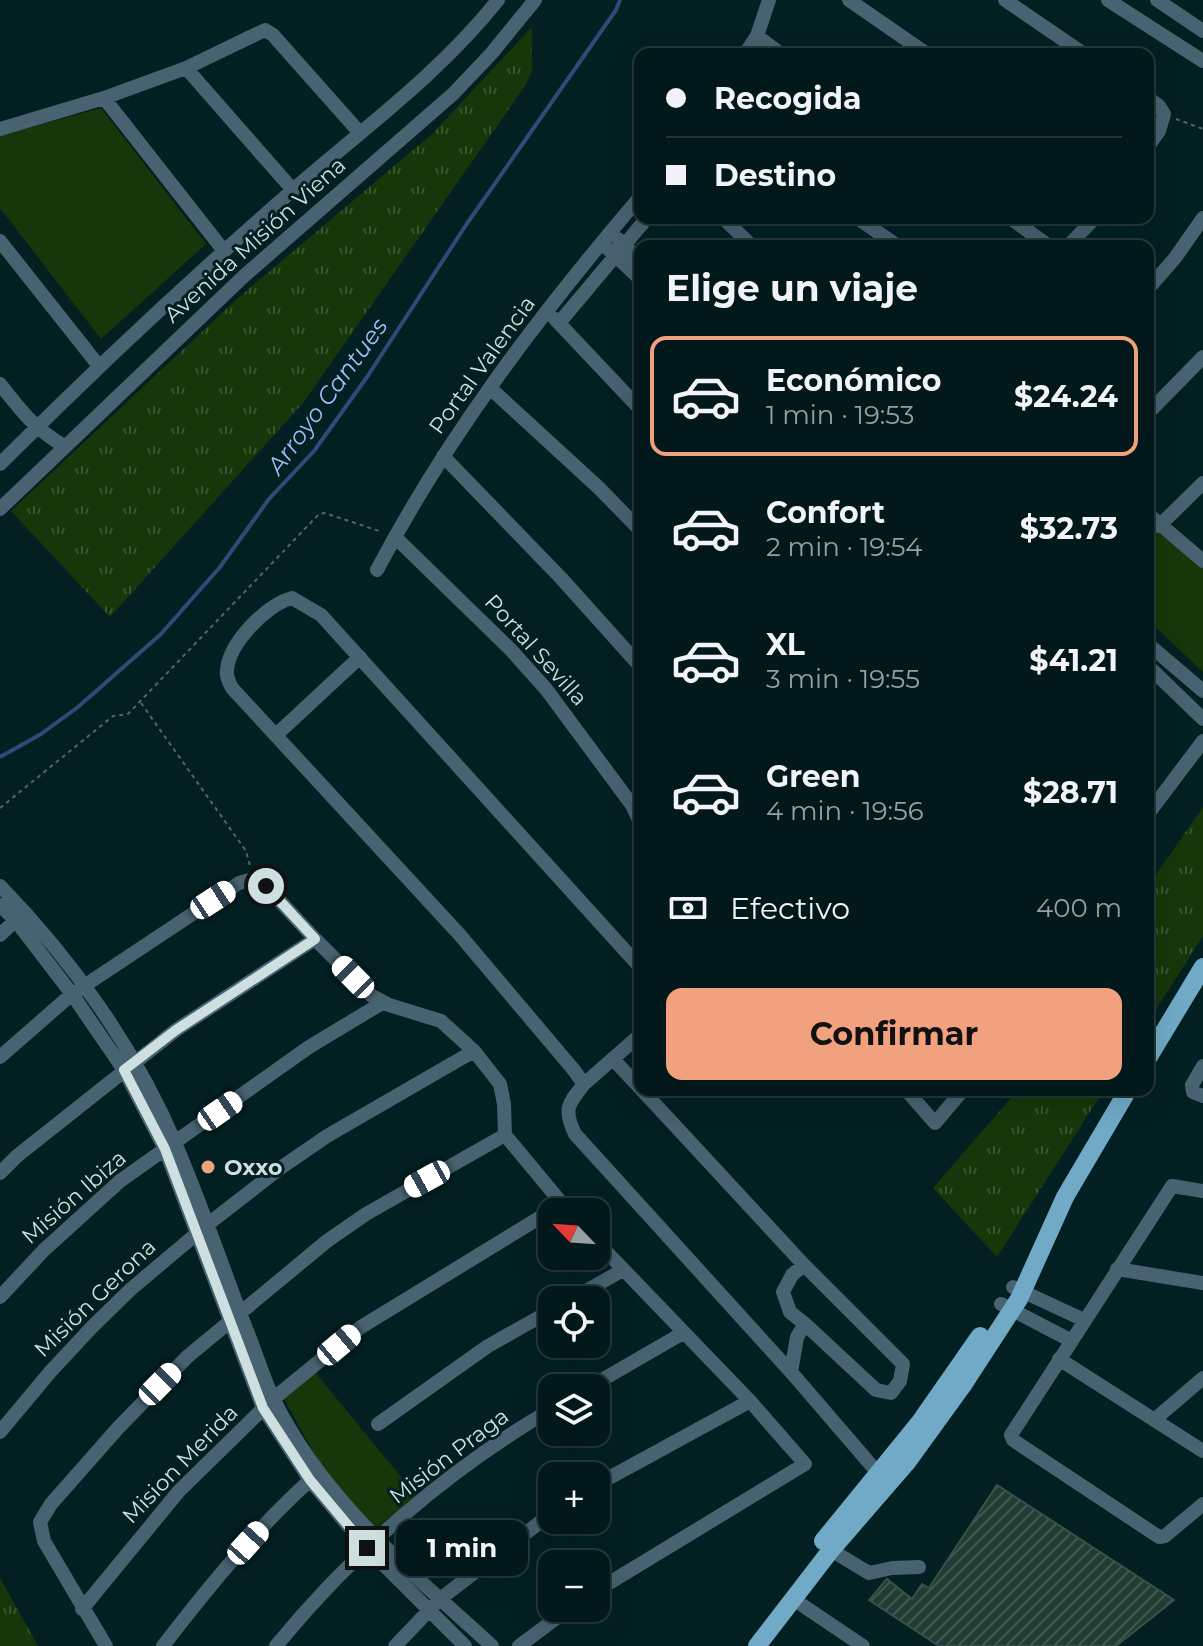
<!DOCTYPE html>
<html lang="es">
<head>
<meta charset="utf-8">
<style>
  :root { --surface:#02181a; --page:#0c2123; --text:#f1f3f6; --muted:#96a0a2; --line:#233739; --accent:#f1a17d }
  body { margin:0; font-family:Montserrat,sans-serif; background:var(--page); color:var(--text); height:100vh; display:flex; flex-direction:column; font-size:30px; white-space:nowrap }
  * { box-sizing:border-box; margin:0 }
  p { font-size:26px; color:var(--muted) }
  .icon { flex:none; width:44px; height:44px; fill:none; stroke:currentColor; stroke-width:2; stroke-linecap:round; stroke-linejoin:round }
  .map { position:relative; flex:1; overflow:hidden }
  .sheet { position:absolute; left:634px; top:240px; width:520px; height:856px; display:flex; flex-direction:column; background:var(--surface); border-radius:16px; box-shadow:0 8px 32px #0002,0 0 0 2px var(--line) }
  .sheet>* { flex:none }
  .top-card { position:absolute; left:634px; top:48px; width:520px; height:176px; border-radius:16px; box-shadow:0 8px 32px #0002,0 0 0 2px var(--line); display:grid; align-content:center; height:176px; padding:0 32px; background:var(--surface) }
  .needle { width:52px; rotate:295deg }
  .tools { position:absolute; left:538px; top:1198px; display:grid; gap:16px }
  .tools a { display:grid; place-items:center; width:72px; height:72px; border-radius:16px; background:var(--surface); box-shadow:0 8px 32px #0002,0 0 0 2px var(--line); font-size:40px }
  .end { position:absolute; width:36px; height:36px; margin:-18px; border:10px solid #cedfe0; background:#111; box-shadow:0 0 0 4px #111 }
  .from { border-radius:50% }
  .bubble { position:absolute; height:56px; border-radius:16px; background:var(--surface); box-shadow:0 8px 32px #0002,0 0 0 2px var(--line); font-size:26px; font-weight:700; line-height:56px; text-align:center }
  .car { position:absolute; width:24px; height:48px; margin:-24px -12px; border-radius:10px; box-shadow:0 0 6px 2px #0007; background:linear-gradient(#fff 24%,#345 0 40%,#fff 0 76%,#345 0 86%,#fff 0) }
  .top-card b { display:flex; align-items:center; gap:28px; height:76px; font-size:30px }
  .top-card b+b { border-top:2px solid var(--line) }
  .top-card i { width:20px; height:20px; background:var(--text) }
  ul { padding:0; list-style:none }
  li { display:flex; align-items:center; gap:24px; height:120px; margin:0 16px 12px; padding:0 16px; border:4px solid transparent; border-radius:16px }
  li div { flex:1 }
  li b { display:block; font-size:30px }
  li em { font-style:normal; font-weight:700 }
  li.active { border-color:var(--accent) }
  li>.icon { width:72px; height:72px; stroke-width:1.5 }
  h2 { padding:0 32px; font-size:36px; line-height:96px }
  .pay { display:flex; align-items:center; gap:20px; height:88px; padding:0 32px; font-size:30px }
  .pay p { margin-inline-start:auto }
  .primary-button { display:flex; gap:16px; margin-top:auto; padding:16px 32px }
  .primary-button a { flex:1; height:92px; border-radius:16px; background:var(--accent); color:#111; font-size:32px; font-weight:700; line-height:92px; text-align:center }
  .map>svg:first-child { display:block }
  .grass { fill:url(#grass-tufts) }
  .park { fill:#17370a }
  .lines { fill:none; stroke-linecap:round; stroke-linejoin:round }
  .stream { stroke:#304979; stroke-width:4 }
  .building { fill:url(#building-hatch); stroke:#375148; stroke-width:2 }
  .path { stroke:#4e6869; stroke-width:2; stroke-dasharray:4 4; stroke-linecap:butt }
  .minor { stroke:#476270; stroke-width:14 }
  .major { stroke:#70aac7; stroke-width:18 }
  .route { stroke:#cedfe0; stroke-width:10 }
  .poi-dot { fill:#f1a17d; stroke:#022022; stroke-width:3 }
  .labels { text-anchor:middle; dominant-baseline:central; stroke-width:6; stroke-linejoin:round; paint-order:stroke }
  .street-label { font-size:22px; fill:#cedfe0; stroke:#022022 }
  .poi-label { font-size:22px; font-weight:bold; fill:#cedfe0; stroke:#022022; text-anchor:start }
  .water-label { font-size:24px; font-style:italic; fill:#9ebffb; stroke:#022022 }
</style>
</head>
<body>
<div class="map">
<svg width="1203" height="1646" viewBox="0 0 1203 1646">
  <defs>
    <pattern id="grass-tufts" width="24" height="20" patternUnits="userSpaceOnUse" patternTransform="scale(2)"><rect width="24" height="20" fill="#17370a"/><path d="M3 7l-1-3M5 7V3M7 7l1-3M15 17l-1-3M17 17v-4M19 17l1-3" fill="none" stroke="#38542d"/></pattern>
    <pattern id="building-hatch" width="6" height="6" patternUnits="userSpaceOnUse" patternTransform="scale(2)"><rect width="6" height="6" fill="#223c33"/><path d="M-1 1l2-2M0 6l6-6M5 7l2-2" fill="none" stroke="#415850"/></pattern>
  </defs>
  <rect width="100%" height="100%" fill="#022022"/>
  <path class="grass" d="M532 27V71L525 86 303 403 110 617 11 511 238 298 432 134Z
    M1203 807V936L1148 1022V886Z
    M1018 1090H1104L997 1257 933 1188Z
    M0 1578 38 1646H0Z"/>
  <path class="park" d="M101 108 206 244 101 339 0 208V136Z
    M1148 522 1203 563V672L1148 620Z
    M313 1370 416 1495 375 1530 323 1470 282 1395Z"/>
  <g class="lines">
    <path class="stream" d="M0 757 41 734 78 707 161 634 220 567 269 499 314 451 367 377 466 225 616 10 620 0"/>
  </g>
  <path class="building" d="M997 1485 1174 1600 1116 1646H939L869 1600 887 1579 912 1599 922 1584 929 1588Z"/>
  <g class="lines">
    <path class="path" d="M1176 119 1203 129
      M141 703 246 851 250 866
      M0 808 113 716 128 714 319 514 325 513 382 532"/>
    <path class="minor" d="M849 0 927 54
      M1005 0 1084 54
      M1108 0 1203 61
      M1157 0 1203 31
      M757 36 781 54
      M745 54 757 36 769 0
      M186 68 293 190
      M104 98 224 251
      M1148 98 1159 106 1164 114 1159 131 1148 146
      M0 129 104 98 186 68 265 30 273 35 360 133
      M723 218 752 246
      M857 218 898 246
      M1010 218 1049 246
      M618 239 640 261
      M0 241 99 366
      M1068 246 1095 218
      M608 249 640 279
      M1148 289 1175 258 1203 218
      M555 319 640 409
      M559 323 647 218
      M0 384C21 411 34 428 64 446
      M490 388 599 488 640 530
      M1148 413 1203 357
      M443 456 561 578 640 666
      M0 464C95 369 192 278 293 190 364 128 440 73 498 0
      M0 509 244 276 453 94 491 54 535 0
      M1148 514 1203 561
      M1159 526 1203 483
      M395 537 511 650 546 689 632 805 640 822
      M377 570C448 435 541 313 640 197
      M1148 644 1203 691
      M1148 666 1203 719
      M276 735 360 657
      M1148 814 1203 741
      M0 886C72 960 136 1050 176 1145 202 1206 223 1269 247 1331 256 1353 263 1377 273 1398 322 1499 411 1572 492 1646
      M0 905 16 921 72 994 124 1070 165 1149 263 1408 310 1480 367 1548 465 1646
      M0 935 20 916
      M640 967 321 615 292 598C267 604 229 643 227 670 226 677 229 682 232 688L459 934 573 1069 584 1084C568 1104 563 1109 575 1134L791 1372 883 1479
      M0 1057 72 994 239 883 253 879 266 886 315 939 372 996 389 1005 441 1021 474 1051 500 1084 504 1104 505 1135
      M613 1059 640 1088
      M1203 1066 1192 1085 1193 1092 1203 1096
      M584 1084 640 1035
      M642 1090 804 1265 903 1364 900 1381 891 1393 876 1390 805 1324 797 1337 791 1372
      M906 1090 935 1123 963 1090
      M505 1135 569 1212
      M0 1173 17 1156 176 1030 315 939
      M1203 1191 1172 1186 1011 1435 1013 1440 1159 1537 1165 1536 1203 1504
      M596 1241 750 1401 805 1464 596 1591
      M804 1265 792 1275 783 1292 790 1312 805 1324
      M1117 1269 1203 1283
      M1013 1287 1084 1320
      M0 1297 44 1250 120 1181 309 1047 382 1003
      M570 1300 623 1270
      M1001 1304 1070 1340
      M1059 1359 1203 1451
      M588 1388 683 1333
      M1154 1420 1203 1378
      M378 1424 488 1346 552 1310
      M0 1432 51 1371 92 1327 131 1289 207 1225 279 1169 327 1136 474 1051
      M596 1485 750 1401
      M831 1550 869 1573 892 1568 919 1567
      M793 1599 863 1646
      M82 1609 179 1491 273 1399 361 1327 562 1204
      M106 1646 44 1541 40 1522 51 1504 118 1428 187 1357 327 1241 366 1214 505 1135
      M163 1646C210 1585 259 1525 317 1474
      M276 1646C352 1553 448 1469 552 1409
      M395 1646 440 1599 552 1513
      M519 1646 570 1608"/>
    <path class="major" d="M1148 1058 1203 967
      M823 1541 920 1422 980 1336
      M757 1646 831 1550 908 1461 963 1385 1019 1299 1065 1197 1128 1090"/>
  </g>
  <g class="lines">
    <path class="route" d="M266 886 315 939 176 1030 124 1070 165 1149 263 1408 310 1480 367 1548"/>
  </g>
  <circle class="poi-dot" cx="208" cy="1167" r="8"/>
  <g class="labels">
    <g class="street-label">
      <text transform="translate(255 240) rotate(-42)">Avenida Misión Viena</text>
      <text transform="translate(482 365) rotate(-54)">Portal Valencia</text>
      <text transform="translate(536 650) rotate(48)">Portal Sevilla</text>
      <text transform="translate(74 1197) rotate(-41)">Misión Ibiza</text>
      <text transform="translate(95 1298) rotate(-44)">Misión Gerona</text>
      <text transform="translate(449 1456) rotate(-37)">Misión Praga</text>
      <text transform="translate(180 1464) rotate(-46)">Mision Merida</text>
    </g>
    <g class="poi-label">
      <text x="224" y="1167">Oxxo</text>
    </g>
    <g class="water-label">
      <text transform="translate(327 396) rotate(-54)">Arroyo Cantues</text>
    </g>
  </g>
</svg>
<div class="tools">
<a><svg class="needle" viewBox="-14 -14 28 28"><path d="M0-13l5 13h-10z" fill="#e53935"/><path d="M0 13l5-13h-10z" fill="#96a0a2"/></svg></a>
<a><svg class="icon" aria-label="locate" viewBox="0 0 24 24"><circle cx="12" cy="12" r="6"/><path d="M12 2v4M12 18v4M2 12h4M18 12h4"/></svg></a>
<a><svg class="icon" aria-label="layers" viewBox="0 0 24 24"><path d="M12 4l9 5-9 5-9-5zM3 14l9 5 9-5"/></svg></a>
<a>+</a>
<a>−</a>
</div>
<i class="end from" style="left:266px;top:886px"></i>
<i class="end" style="left:367px;top:1548px"></i>
<div class="bubble" style="left:396px;top:1520px;width:132px">1 min</div>
<i class="car" style="left:213px;top:900px;rotate:57deg"></i>
<i class="car" style="left:353px;top:977px;rotate:315deg"></i>
<i class="car" style="left:220px;top:1111px;rotate:55deg"></i>
<i class="car" style="left:427px;top:1179px;rotate:241deg"></i>
<i class="car" style="left:339px;top:1345px;rotate:50deg"></i>
<i class="car" style="left:160px;top:1384px;rotate:45deg"></i>
<i class="car" style="left:248px;top:1543px;rotate:42deg"></i>
<div class="top-card">
<b><i class="from"></i>Recogida</b>
<b><i></i>Destino</b>
</div>
<section class="sheet">
<h2>Elige un viaje</h2>
<ul>
<li class="active"><svg class="icon" aria-label="car" viewBox="0 0 24 24"><path d="M5 17H2v-5l4-1 3-4h7l3 4 3 1v5h-3M9 17h6M6 11h13"/><circle cx="7" cy="17" r="2"/><circle cx="17" cy="17" r="2"/></svg><div><b>Económico</b><p>1 min · 19:53</p></div><em>$24.24</em></li>
<li><svg class="icon" aria-label="car" viewBox="0 0 24 24"><path d="M5 17H2v-5l4-1 3-4h7l3 4 3 1v5h-3M9 17h6M6 11h13"/><circle cx="7" cy="17" r="2"/><circle cx="17" cy="17" r="2"/></svg><div><b>Confort</b><p>2 min · 19:54</p></div><em>$32.73</em></li>
<li><svg class="icon" aria-label="car" viewBox="0 0 24 24"><path d="M5 17H2v-5l4-1 3-4h7l3 4 3 1v5h-3M9 17h6M6 11h13"/><circle cx="7" cy="17" r="2"/><circle cx="17" cy="17" r="2"/></svg><div><b>XL</b><p>3 min · 19:55</p></div><em>$41.21</em></li>
<li><svg class="icon" aria-label="car" viewBox="0 0 24 24"><path d="M5 17H2v-5l4-1 3-4h7l3 4 3 1v5h-3M9 17h6M6 11h13"/><circle cx="7" cy="17" r="2"/><circle cx="17" cy="17" r="2"/></svg><div><b>Green</b><p>4 min · 19:56</p></div><em>$28.71</em></li>
</ul>
<div class="pay"><svg class="icon" aria-label="cash" viewBox="0 0 24 24"><path d="M3 7h18v10H3z"/><circle cx="12" cy="12" r="2"/></svg>Efectivo<p>400 m</p></div>
<div class="primary-button"><a>Confirmar</a></div>
</section>
</div>
</body>
</html>
